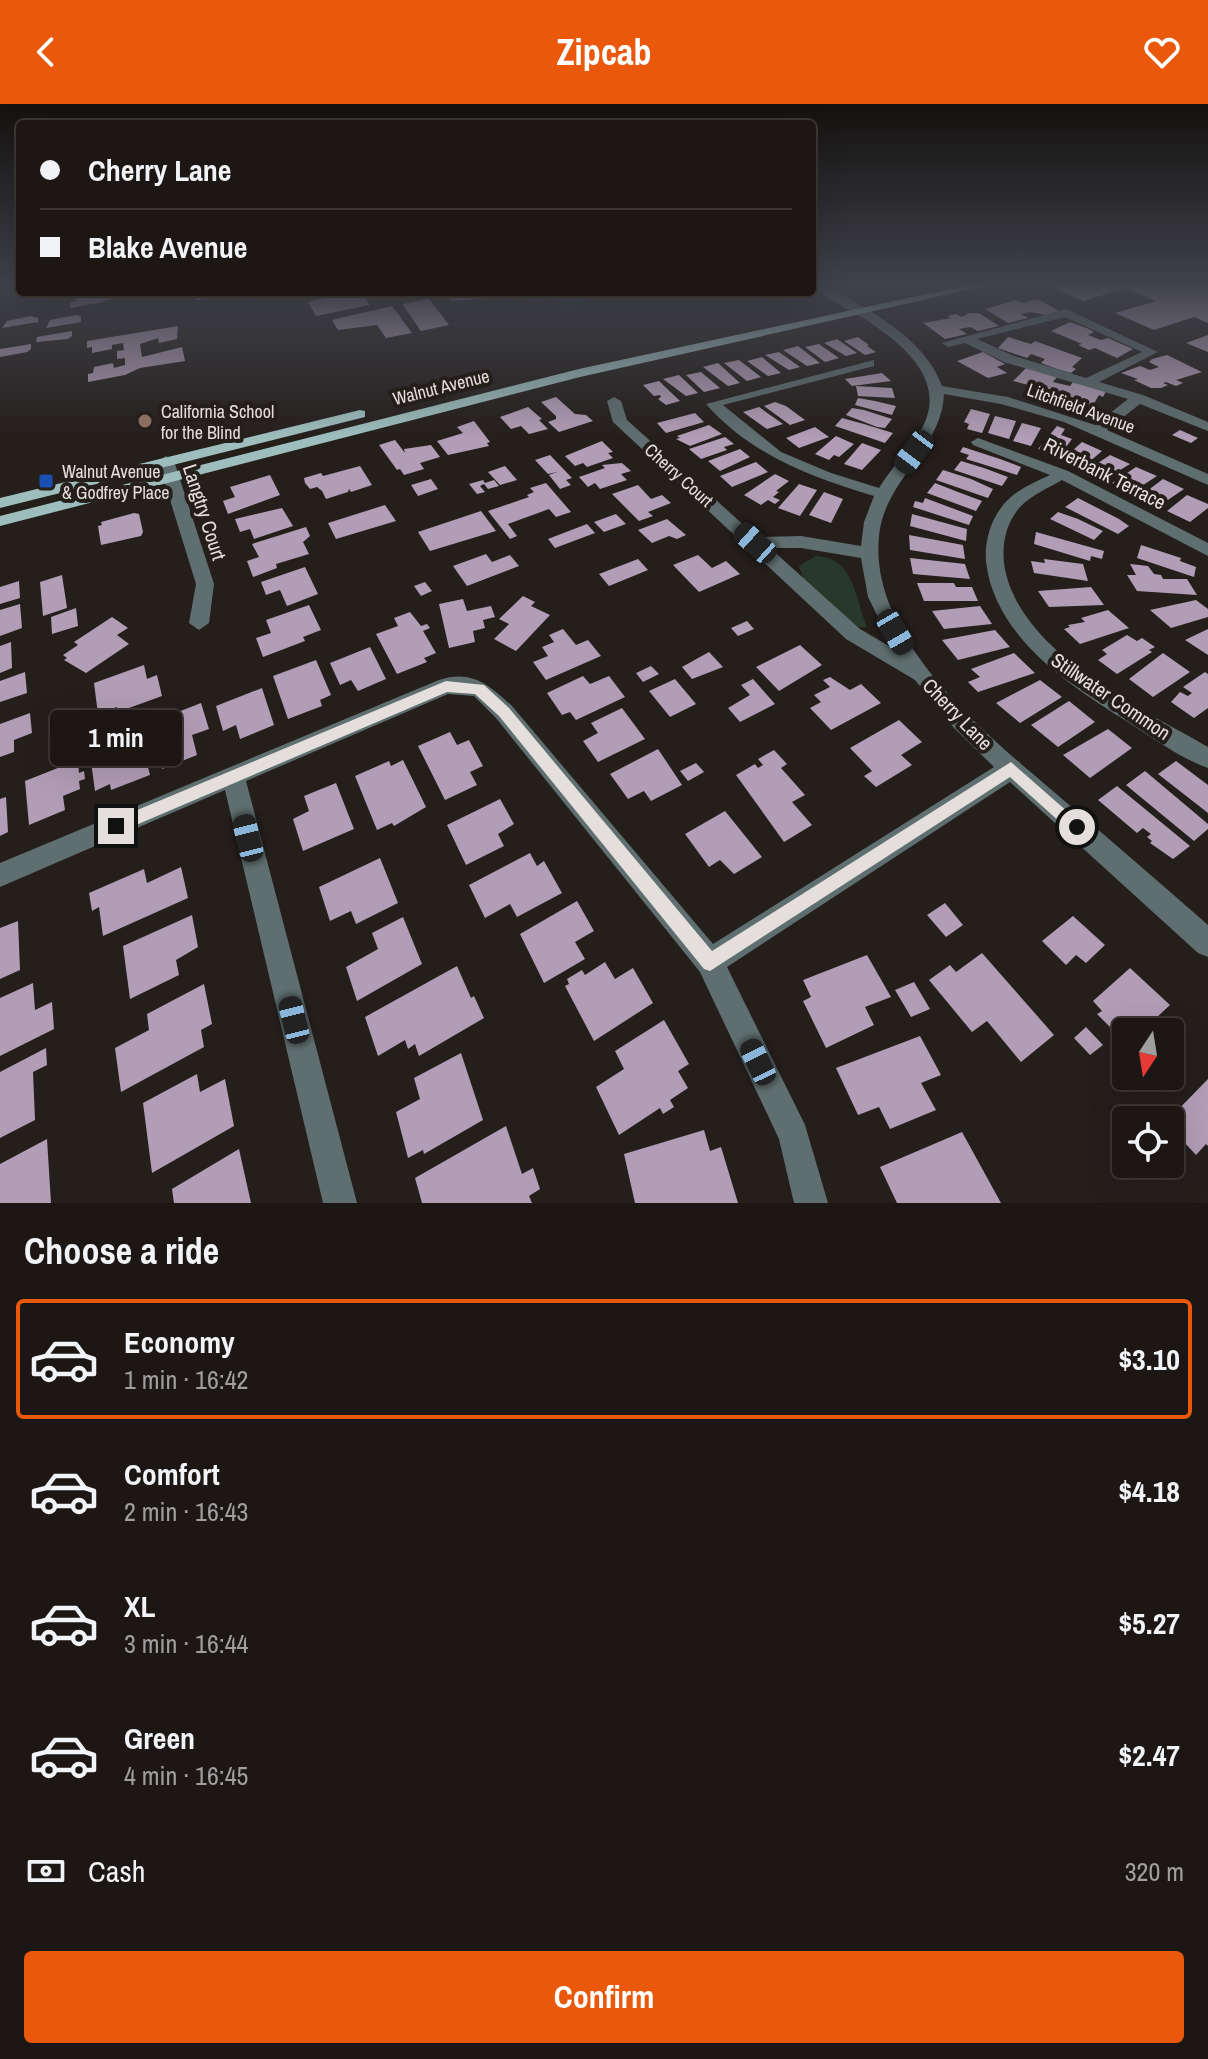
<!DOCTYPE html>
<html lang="en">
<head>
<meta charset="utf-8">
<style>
  :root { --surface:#1c1715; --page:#25201e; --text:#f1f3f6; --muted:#a09fa0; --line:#3a3634; --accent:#ea580c }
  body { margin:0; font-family:"Archivo Narrow",sans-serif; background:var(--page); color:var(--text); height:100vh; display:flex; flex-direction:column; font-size:30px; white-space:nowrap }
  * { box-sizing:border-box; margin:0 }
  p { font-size:26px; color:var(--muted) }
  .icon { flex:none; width:44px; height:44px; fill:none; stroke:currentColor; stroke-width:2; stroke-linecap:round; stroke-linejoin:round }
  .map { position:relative; height:1099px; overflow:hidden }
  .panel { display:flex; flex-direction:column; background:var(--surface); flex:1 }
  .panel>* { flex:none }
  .top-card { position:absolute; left:16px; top:16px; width:800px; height:176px; border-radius:8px; box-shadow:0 8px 32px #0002,0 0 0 2px var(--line); display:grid; align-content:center; height:176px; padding:0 24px; background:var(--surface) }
  .needle { width:52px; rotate:192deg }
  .controls { position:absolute; left:1112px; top:914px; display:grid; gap:16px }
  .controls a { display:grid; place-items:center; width:72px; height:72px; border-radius:8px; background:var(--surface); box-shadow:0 8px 32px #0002,0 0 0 2px var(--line); font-size:40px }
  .end { position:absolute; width:36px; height:36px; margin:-18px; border:10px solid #e4dfdd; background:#111; box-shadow:0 0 0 4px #111 }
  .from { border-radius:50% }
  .bubble { position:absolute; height:56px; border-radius:8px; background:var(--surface); box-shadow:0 8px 32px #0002,0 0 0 2px var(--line); font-size:26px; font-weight:700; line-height:56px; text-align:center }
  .car { position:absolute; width:24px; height:48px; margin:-24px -12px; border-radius:10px; box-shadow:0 0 6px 2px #0007; background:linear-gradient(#222 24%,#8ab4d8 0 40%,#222 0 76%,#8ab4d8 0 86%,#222 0) }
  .top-card b { display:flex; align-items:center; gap:28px; height:76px; font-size:30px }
  .top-card b+b { border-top:2px solid var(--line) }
  .top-card i { width:20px; height:20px; background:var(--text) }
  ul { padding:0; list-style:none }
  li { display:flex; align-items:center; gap:24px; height:120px; margin:0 16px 12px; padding:0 8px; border:4px solid transparent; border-radius:8px }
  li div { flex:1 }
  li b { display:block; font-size:30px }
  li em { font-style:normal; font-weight:700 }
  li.active { border-color:var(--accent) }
  li>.icon { width:72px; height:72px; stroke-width:1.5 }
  h2 { padding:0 24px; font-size:36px; line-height:96px }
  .pay { display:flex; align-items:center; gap:20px; height:88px; padding:0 24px; font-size:30px }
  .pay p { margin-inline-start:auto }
  .primary-button { display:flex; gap:16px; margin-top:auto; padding:16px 24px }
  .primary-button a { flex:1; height:92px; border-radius:8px; background:var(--accent); color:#fff; font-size:32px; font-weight:700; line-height:92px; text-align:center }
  header { display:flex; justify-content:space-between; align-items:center; height:104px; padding:0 24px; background:var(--accent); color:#fff; font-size:36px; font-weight:700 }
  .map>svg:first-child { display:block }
  .green { fill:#28392b }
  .building { fill:#b19db5 }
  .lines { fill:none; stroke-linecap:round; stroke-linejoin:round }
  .minor { fill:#5f6e6e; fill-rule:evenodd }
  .major { fill:#9ebebd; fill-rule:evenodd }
  .route { fill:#e4dfdd }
  .education-dot { fill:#8d6e63; stroke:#251f1c; stroke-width:3 }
  .transit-dot { fill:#1a4fb4; stroke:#251f1c; stroke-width:3 }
  .labels { text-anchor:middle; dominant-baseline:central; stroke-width:8; stroke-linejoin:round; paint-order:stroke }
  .far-street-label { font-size:18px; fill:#e4dfdd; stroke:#251f1c }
  .far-poi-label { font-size:18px; fill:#e4dfdd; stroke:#251f1c; text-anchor:start }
  .street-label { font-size:20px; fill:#e4dfdd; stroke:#251f1c }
</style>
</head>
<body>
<header><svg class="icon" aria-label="back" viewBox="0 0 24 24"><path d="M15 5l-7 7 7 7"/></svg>Zipcab<svg class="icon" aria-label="heart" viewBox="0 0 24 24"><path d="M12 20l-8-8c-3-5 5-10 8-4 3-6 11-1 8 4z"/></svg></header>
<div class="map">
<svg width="1208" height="1099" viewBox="0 0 1208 1099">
  <rect width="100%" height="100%" fill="#251f1c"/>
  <path class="green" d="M535 188H604L606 189 583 194 586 198 565 202 555 193 529 198 522 191Z
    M816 452C854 453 855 494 867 523H857L803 475 799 462Z"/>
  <path class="building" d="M1057 180H1208V219L1194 213 1154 226 1115 209 1156 197 1125 184 1083 197 1050 182Z
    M93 188 94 191 102 188 140 190 116 192 103 198 70 204V198L76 197V191Z
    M198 188H219L220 192 197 196 194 189Z
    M330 188H361L370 201 316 212 308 198 326 194 331 191Z
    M445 188H463L466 191 497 188 502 193 452 197Z
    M429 195 449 221 421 227 402 200Z
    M1038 195 1059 207 1045 211 1031 208 1021 210 1028 214 1008 219 985 205 1016 196 1022 199Z
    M392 202 412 229 386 234 377 221 338 226 332 216Z
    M969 209H979L999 222 978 227 970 223 959 225 967 230 945 235 923 219 951 214 947 212 956 210 962 213Z
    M77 211 81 213V218L46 224 50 216Z
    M31 212 38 214V218L2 224 7 217Z
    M1070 218 1089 225 1094 228 1088 231 1101 236 1108 234 1133 245 1117 254 1095 244 1089 246 1078 241 1082 240 1051 227Z
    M178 222 177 235 159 239 158 234 140 240 142 253 182 243 185 257 140 264 125 271 88 278V270L93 269 94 263 113 259 114 264 125 261V254L117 255V247L124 246 123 239 112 241V245L92 249V243L87 244V237Z
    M72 227V232L68 235 36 238 37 233Z
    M1208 231V248L1186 239Z
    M858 233 869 241 867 242 876 248 865 251 844 237Z
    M1008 233 1031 240 1035 237 1082 254 1072 263 1076 265 1071 269 1057 265 1041 259 1045 255 1031 250 1027 254 998 244Z
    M837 235 857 249 846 252 824 239Z
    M31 240V245L27 248 0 253V245Z
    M819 240 839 254 825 258 805 243Z
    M798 242 820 259 807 262 783 246Z
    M779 248 800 263 789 266 765 251Z
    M983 248 1005 260 997 263 1007 269 988 274 957 257Z
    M1167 251 1202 268 1176 276 1183 279 1176 282 1166 278 1163 279 1168 281 1161 284H1151L1134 276 1138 275 1121 269 1140 262 1150 266 1159 263 1149 258 1152 255Z
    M762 253 781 269 768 272 747 257Z
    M739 256 761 273 747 277 724 259Z
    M718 259 740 279 728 282 703 263Z
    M1026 264 1057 273 1053 278 1057 279 1070 282 1073 278 1106 287 1103 293 1099 291 1092 303 1052 289 1050 292 1036 288 1039 284 1013 277Z
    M701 268 720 284 704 288 686 271Z
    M882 269 891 277 852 282 845 275Z
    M679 271 698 289 686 292 663 275Z
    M659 277 680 297 666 301 658 295 661 293 660 291 654 292 643 281Z
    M856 282 892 284 895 294 858 292Z
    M556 293 575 310 586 311 593 317 559 328 548 318 556 315V312L541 298Z
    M858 294 875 297 896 302 892 311 855 301Z
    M775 298 786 302 805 316 790 321 764 302Z
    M528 303 542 315 539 316 548 325 529 330 521 322 511 325 500 313Z
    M759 303 783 320 767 325 743 308Z
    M852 304 864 306 892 315 885 324 877 323 846 311Z
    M971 305 990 310 982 329 967 325 969 320 964 318Z
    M695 309 704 318 666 329 657 319Z
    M995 312 1016 317 1009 335 988 329Z
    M842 314 864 320 893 329 885 339 835 322Z
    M474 317 490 338 487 339 489 342 448 351 437 337 463 329 457 323Z
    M1022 319 1041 324 1031 342 1013 337Z
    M709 321 722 330 690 342 676 335 680 334 677 332Z
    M1057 322 1065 325 1061 331 1072 335 1066 343 1062 342 1059 346 1063 347 1060 353 1038 345Z
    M815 323 829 333 799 344 786 334Z
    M1180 326 1198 334 1191 339 1172 331Z
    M836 332 854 340 839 353 834 351 829 356 815 350Z
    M725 333 734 340 724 343 727 346 701 355 689 345Z
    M395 336 405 349 404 345 431 341 440 353 420 359 424 365 404 371 400 365 397 366 379 341Z
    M602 337 613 348 608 349 613 354 587 363 583 359 575 362 565 352Z
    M1082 338 1102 347 1088 359 1084 357 1079 362 1063 355Z
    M862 339 881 346 862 366 844 360Z
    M963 343 1000 355 1021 363 1017 371 966 355 969 351 960 348Z
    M740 345 750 353 720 367 708 357Z
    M550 351 572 374 566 376 571 381 560 385 549 371 557 368 548 370 535 356Z
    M1110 351 1130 360 1104 376 1086 367Z
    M961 357 984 364 1008 373 1002 382 954 366Z
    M756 358 768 368 732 383 720 372Z
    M622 359 631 367 621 370 627 376 600 385 595 379 588 383 579 373 605 364 602 361Z
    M360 362 372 381 351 388 349 385 348 388 326 395 322 387 317 383 310 385 305 379 304 374 321 369 323 372Z
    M505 362 517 376 500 381 488 368Z
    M1136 363 1157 372 1131 389 1112 379Z
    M943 366 971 375 993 385 988 394 936 376Z
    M775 370 789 377 776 387 779 388 773 393 780 396 775 400 768 396 761 401 744 391Z
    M270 371 280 391 228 410 223 397 235 393 230 383Z
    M431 375 438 385 418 392 411 381Z
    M1163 375 1184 385 1159 402 1139 393Z
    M483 376 485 379 494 376 499 382 488 385 484 380 480 382 485 388 477 390 469 380Z
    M546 379 571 408 556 413 549 405 508 420 517 432 510 435 488 407 529 393 527 391 534 388 530 384Z
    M935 379 958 388 982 397 976 407 927 389Z
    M799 380 817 386 800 412 778 404Z
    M638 381 651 395 662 391 671 399 648 408 653 412 639 417 612 390Z
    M824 388 843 395 831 419 809 411Z
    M1187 391 1208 400V404L1190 418 1167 407Z
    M925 394 973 412 969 421 913 403 915 397 923 399Z
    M1078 394 1119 415 1129 422 1118 430 1065 403Z
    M385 401 396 417 336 435 328 419Z
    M282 404 293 422 254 435 250 425 240 428 235 415Z
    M481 407 496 427 430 447 418 428Z
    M1058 408 1078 415 1103 427 1094 436 1050 415Z
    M134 409 139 410 143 428 141 432 101 441 98 422 102 421 101 418Z
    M616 410 626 420 604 428 594 418Z
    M912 410 967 425 966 437 910 422Z
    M667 415 686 431 677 435 669 432 652 439 638 426Z
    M587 420 595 429 555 444 548 435Z
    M306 423 310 432 303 438 309 450 276 460 277 464 253 473 247 457 259 453 252 440Z
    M1036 428 1104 447 1102 455 1091 452 1090 457 1034 440Z
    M909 431 963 441 965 455 910 446Z
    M1141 441 1181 454 1180 457 1196 463 1194 473 1137 454Z
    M486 450 492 458 510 451 519 462 467 482 453 462Z
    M698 451 712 464 726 457 740 470 699 488 673 461Z
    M910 454 965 460 970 475 913 470Z
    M638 455 648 466 609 482 599 470Z
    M1044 455 1083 460 1088 477 1034 469 1031 457 1045 459Z
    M1130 460 1148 462 1154 470 1161 471 1163 475H1187L1197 491 1137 487 1127 471H1136Z
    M305 463 318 490 287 502 280 486 266 491 261 478Z
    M62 471 67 504 43 512 40 478Z
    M19 477 20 494 0 500V483Z
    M425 478 432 487 421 492 414 482Z
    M917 479H954L956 483H972L978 497H924Z
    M1091 483 1104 501 1049 503 1038 487Z
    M523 492 535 498 531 502 550 511 516 547 494 535 509 520 499 515Z
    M463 495 467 507 491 502 495 513 483 516 485 524 473 527 475 538 449 544 439 500Z
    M1196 496 1208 505V513L1171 524 1150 506Z
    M20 500 22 524 0 532V506Z
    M309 501 321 526 303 533 305 537 263 553 256 534 271 529 266 516Z
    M980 502 992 520 944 525 932 507Z
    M76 504 78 522 52 530 51 513Z
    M1108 506 1129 524 1080 540 1064 525 1070 523 1068 521 1085 518 1081 514Z
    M410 508 421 522 427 520 430 524 423 527 436 549 424 554 427 558 397 570 376 530 398 522 394 514Z
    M112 513 128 524 117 531 129 540 86 569 64 556 67 554 63 551 78 541 74 538Z
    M747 517 754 525 738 532 731 524Z
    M563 525 576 541 588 536 601 552 546 576 533 558 548 552 542 543 554 538 549 531Z
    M1208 525V551L1185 536Z
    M995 526 1010 543 958 556 942 536Z
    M1127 531 1137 537 1142 534 1155 543 1149 546 1152 548 1117 570 1098 556 1107 550 1102 546Z
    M11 538 12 564 0 569V542Z
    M800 541 822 561 779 587 756 563Z
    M370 543 386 575 358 587 351 576 340 581 330 559Z
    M709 548 723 563 692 575 682 563Z
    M1014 549 1035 569 978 588 968 578 980 573 971 565Z
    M1163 549 1190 568 1153 593 1129 575Z
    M316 556 331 591 320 596 322 602 288 615 273 572Z
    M144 561 147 575 157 571 162 592 118 608 117 603 98 610 94 579Z
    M651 562 659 570 643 578 636 569Z
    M25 568 27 589 0 598V577Z
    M1205 568 1208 570V604L1194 614 1171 598 1180 588 1188 592 1192 589 1183 583Z
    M583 572 590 580 609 572 625 593 576 616 570 608 562 611 547 589Z
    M830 573 850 586 861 580 881 599 831 626 810 604 821 598 814 591 830 583 823 576Z
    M675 575 696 600 670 613 649 587Z
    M753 575 775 600 740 618 728 604 750 591 741 581Z
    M1040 576 1062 593 1020 619 996 599Z
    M262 584 274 621 240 635 236 621 223 627 216 602Z
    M1069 597 1095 618 1058 643 1031 621Z
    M201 599 209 625 192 631 197 651 162 665 155 617Z
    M622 604 645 635 598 658 583 637 598 629 591 619Z
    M30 609 32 629 14 636V648L0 653V620Z
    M899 616 922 638 901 651 912 661 876 683 864 672 872 667 850 644Z
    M138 624 150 671 111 686 110 680 95 687 89 643Z
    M1108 625 1132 644 1090 674 1063 651Z
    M450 628 457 641 469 636 483 662 470 668 477 681 445 696 418 642Z
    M658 645 682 681 651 697 644 687 628 695 610 670Z
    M774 646 787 660 781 664 805 691 792 698 812 721 784 738 736 671 755 660 758 664 763 661 758 655Z
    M78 656 79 669 84 667 85 675 79 677 80 685 63 692 65 706 29 721 25 677Z
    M403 656 426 703 394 722 392 719 377 726 355 672 389 657 391 662Z
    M1176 657 1208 681V709L1158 670Z
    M696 659 704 668 688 677 680 667Z
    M1145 667 1208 720V725L1194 737 1126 681Z
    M336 679 354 725 303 747 293 715 309 707 304 692Z
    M1117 682 1190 742 1173 755 1150 739 1152 737 1147 733 1151 730 1143 724 1137 729 1098 696Z
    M6 693 8 728 0 732V695Z
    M500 695 514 720 498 730 504 742 466 761 447 721Z
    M725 707 762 753 734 770 720 756 709 763 685 730Z
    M530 749 537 762 544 757 562 789 517 813 510 800 485 814 469 781Z
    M380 754 398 799 356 820 351 807 330 817 319 783Z
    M181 763 188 794 103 832 99 803 92 807 89 789 144 765 147 779Z
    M577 797 594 827 575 838 585 855 544 879 520 830Z
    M945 799 963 821 946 833 927 811Z
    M192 811 198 843 176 856 179 871 130 895 123 842Z
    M1073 812 1105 841 1086 859 1076 851 1066 861 1042 837Z
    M403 813 422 860 357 897 346 863 378 845 372 829Z
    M18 817 20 866 0 875V824Z
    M982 849 1054 931 1021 958 987 917 972 928 929 876 950 861 956 868Z
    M867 851 891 893 865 903 874 921 826 944 803 897 811 893 803 876Z
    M605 858 615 875 633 864 653 899 594 937 565 882 569 880 567 875 582 866 585 871Z
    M457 862 471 894 474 892 484 914 419 952 415 940 408 945 405 936 378 952 365 913Z
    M1130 864 1170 901 1155 915 1169 928 1126 930 1114 919 1110 923 1097 910 1102 907 1093 897Z
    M914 878 930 905 911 913 895 886Z
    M33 879 35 906 52 898 54 925 0 952V894Z
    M204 880 212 920 201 926 204 943 121 988 115 944 149 926 147 910Z
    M664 916 689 960 678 967 688 984 670 996 674 1003 663 1010 660 1004 619 1031 596 983 624 965 615 947Z
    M1086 923 1103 941 1090 951 1074 934Z
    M920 932 941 971 921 979 936 1006 890 1025 879 1003 858 1011 836 964Z
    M46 944 47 961 33 968 35 1016 0 1034V968Z
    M461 949 483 1016 424 1050 423 1046 408 1054 396 1008 420 995 414 974Z
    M197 970 200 988 225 975 234 1022 152 1069 143 999Z
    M1208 975V1042L1206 1040 1196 1051 1170 1023 1168 1016Z
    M506 1022 522 1070 533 1064 540 1085 529 1092 532 1099H422L415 1074Z
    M704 1026 710 1047 721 1043 738 1099H635L624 1050Z
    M962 1028 1001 1099H897L880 1063Z
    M47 1035 51 1099H0V1060Z
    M239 1045 251 1099H174L172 1085Z"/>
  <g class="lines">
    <path class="minor" d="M812 180H823C866 205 924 232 942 282L1008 293 1095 321 1128 295 1004 258 965 239 948 243 942 239 1066 205 1158 248 1099 278 1143 291 1208 318V327L1140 300 1107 326 1208 370V381L1064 318 1001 300 944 290C942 345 884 376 879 432 868 542 1000 641 1074 705 1119 744 1164 782 1208 821V853L1198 849 1010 678 727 863 805 1021 828 1099H794L779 1035 700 868 496 614 474 592 448 590 246 677 357 1099H323L225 686 0 783V759L439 576C472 565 489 581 512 602L713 840 994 663 954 624 915 576 846 535 613 318 607 297 614 293 621 297 627 316 757 433 801 432 861 442 864 418 874 392C811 373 751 351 706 300L874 256V262L723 301 781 348 831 369 879 384C892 363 910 345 922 324 950 273 895 234 857 210 843 202 820 192 812 180ZM1065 213 1142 248 1086 274 1014 252 977 235ZM770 444H801L861 454 868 493 894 545 860 525Z
      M978 334 1068 367 1208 439V452L1062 376C1048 384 1032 391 1021 402 1006 418 1002 439 1004 459 1016 547 1139 603 1208 643V664C1180 654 1153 634 1128 618 1069 581 995 533 986 458 984 434 993 408 1012 392 1023 383 1037 377 1050 371L973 341 971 338Z
      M166 352 174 357 214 480 209 519 199 526 189 519 196 480 158 357Z"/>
    <path class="major" d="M973 180H994L580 273 0 422V412L579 265Z
      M360 306 365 307V313L0 404V394Z"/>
  </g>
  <linearGradient id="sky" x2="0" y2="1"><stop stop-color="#14110f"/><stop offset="0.54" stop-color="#40424b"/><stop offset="1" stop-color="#40424b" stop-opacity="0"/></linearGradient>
  <rect width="1208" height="334" fill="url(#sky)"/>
  <path class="route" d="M446 577 484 581 509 604 712 847 1011 658 1085 723 1077 730 1071 728 1010 673 710 867 704 865 499 612 475 590 447 588 122 727 116 729 109 722 111 717Z"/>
  <circle class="education-dot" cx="145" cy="317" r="8"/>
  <rect class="transit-dot" x="38" y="369" width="16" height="16" rx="4"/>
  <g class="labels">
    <g class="far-street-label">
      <text transform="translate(441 283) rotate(-14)">Walnut Avenue</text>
      <text transform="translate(1081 304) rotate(20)">Litchfield Avenue</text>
      <text transform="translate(679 371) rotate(42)">Cherry Court</text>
    </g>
    <g class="far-poi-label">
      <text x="161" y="307">California School<tspan x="161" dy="21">for the Blind</tspan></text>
      <text x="62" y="367">Walnut Avenue<tspan x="62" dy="21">&amp; Godfrey Place</tspan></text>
    </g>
    <g class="street-label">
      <text transform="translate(1105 369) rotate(27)">Riverbank Terrace</text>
      <text transform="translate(205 408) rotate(72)">Langtry Court</text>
      <text transform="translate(1111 592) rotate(34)">Stillwater Common</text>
      <text transform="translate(958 610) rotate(46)">Cherry Lane</text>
    </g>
  </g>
</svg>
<div class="controls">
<a><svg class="needle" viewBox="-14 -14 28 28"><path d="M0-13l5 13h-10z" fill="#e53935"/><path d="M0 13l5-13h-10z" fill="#a09fa0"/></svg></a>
<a><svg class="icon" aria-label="locate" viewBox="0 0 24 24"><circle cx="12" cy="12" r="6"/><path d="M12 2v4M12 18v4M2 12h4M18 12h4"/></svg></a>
</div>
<i class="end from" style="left:1077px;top:723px"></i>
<i class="end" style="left:116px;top:722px"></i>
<div class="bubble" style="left:50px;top:606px;width:132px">1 min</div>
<i class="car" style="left:914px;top:348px;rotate:217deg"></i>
<i class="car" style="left:755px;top:439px;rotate:312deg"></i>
<i class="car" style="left:895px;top:528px;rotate:150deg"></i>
<i class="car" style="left:248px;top:734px;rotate:346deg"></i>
<i class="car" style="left:294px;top:916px;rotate:346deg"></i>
<i class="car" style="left:758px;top:958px;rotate:334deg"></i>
<div class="top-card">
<b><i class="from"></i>Cherry Lane</b>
<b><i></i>Blake Avenue</b>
</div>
</div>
<section class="panel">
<h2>Choose a ride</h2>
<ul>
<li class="active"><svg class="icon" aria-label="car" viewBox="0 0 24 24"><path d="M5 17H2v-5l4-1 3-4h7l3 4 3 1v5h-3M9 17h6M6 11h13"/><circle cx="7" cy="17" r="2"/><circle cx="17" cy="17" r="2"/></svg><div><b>Economy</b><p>1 min · 16:42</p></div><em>$3.10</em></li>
<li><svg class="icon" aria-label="car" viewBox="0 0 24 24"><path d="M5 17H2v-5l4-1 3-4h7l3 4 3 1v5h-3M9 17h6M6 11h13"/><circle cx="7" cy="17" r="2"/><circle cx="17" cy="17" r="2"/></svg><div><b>Comfort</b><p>2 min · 16:43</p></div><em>$4.18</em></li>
<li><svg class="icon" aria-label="car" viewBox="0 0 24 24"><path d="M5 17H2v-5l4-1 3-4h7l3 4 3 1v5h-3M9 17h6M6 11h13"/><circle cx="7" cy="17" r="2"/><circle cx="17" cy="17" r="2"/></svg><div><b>XL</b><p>3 min · 16:44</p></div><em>$5.27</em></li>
<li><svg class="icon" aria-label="car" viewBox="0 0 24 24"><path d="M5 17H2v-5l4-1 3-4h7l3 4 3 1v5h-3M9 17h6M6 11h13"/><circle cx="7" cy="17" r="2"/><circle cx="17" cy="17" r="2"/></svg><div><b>Green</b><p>4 min · 16:45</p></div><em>$2.47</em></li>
</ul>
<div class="pay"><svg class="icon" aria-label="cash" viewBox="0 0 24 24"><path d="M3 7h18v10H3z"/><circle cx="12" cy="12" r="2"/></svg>Cash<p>320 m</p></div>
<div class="primary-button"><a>Confirm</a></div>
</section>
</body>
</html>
